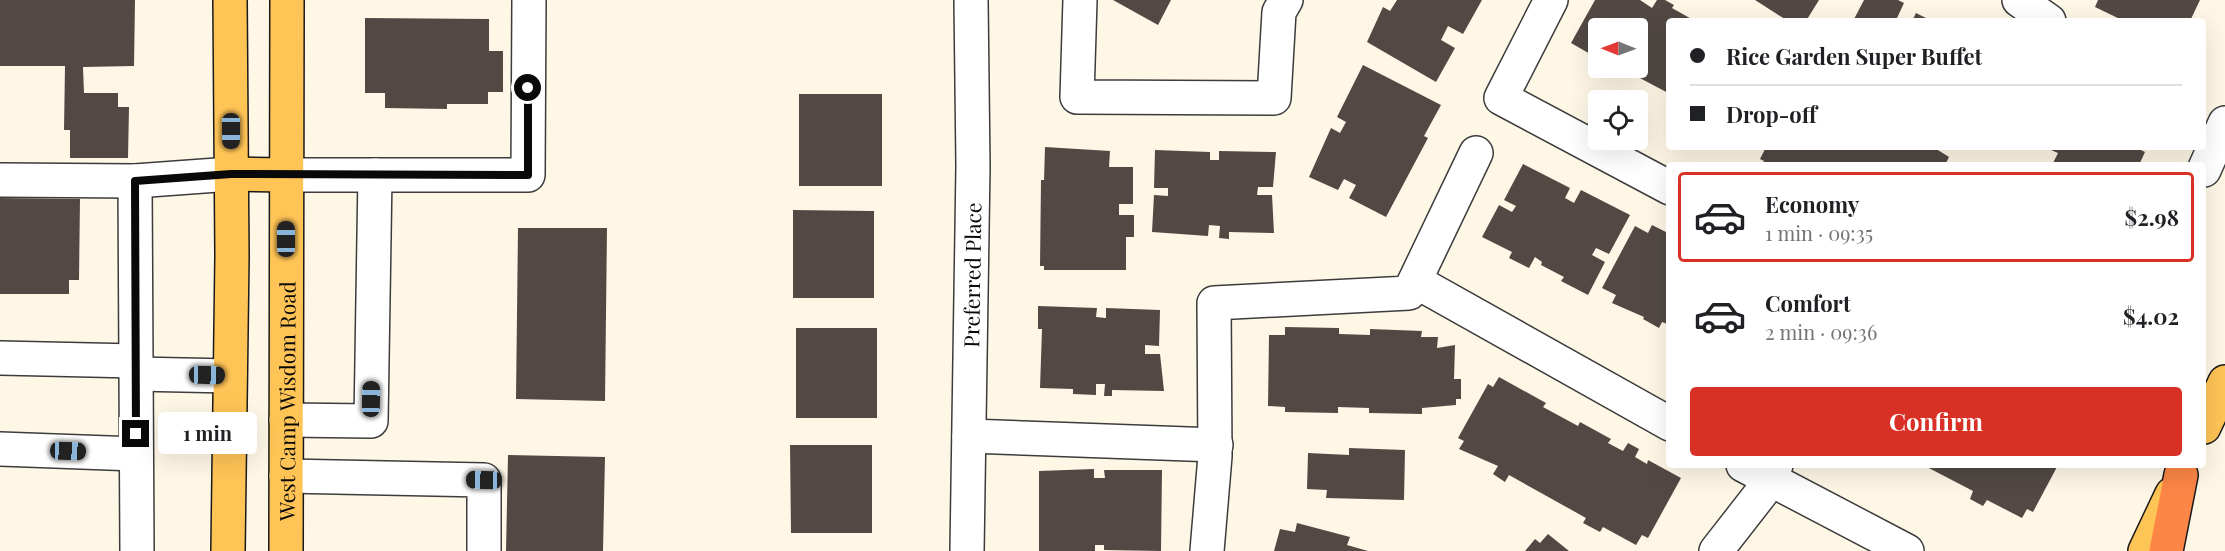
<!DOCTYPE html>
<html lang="en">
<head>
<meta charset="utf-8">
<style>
  :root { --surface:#fff; --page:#f2f2f2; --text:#202124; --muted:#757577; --line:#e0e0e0; --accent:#d93025 }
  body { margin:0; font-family:"Playfair Display",serif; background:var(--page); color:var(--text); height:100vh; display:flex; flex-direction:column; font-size:22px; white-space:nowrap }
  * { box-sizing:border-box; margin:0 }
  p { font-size:20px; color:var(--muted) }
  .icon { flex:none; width:33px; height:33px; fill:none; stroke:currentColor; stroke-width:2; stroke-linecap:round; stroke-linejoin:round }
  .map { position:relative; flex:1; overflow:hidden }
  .drawer { position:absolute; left:1666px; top:162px; width:540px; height:306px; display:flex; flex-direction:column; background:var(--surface); border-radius:6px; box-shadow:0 6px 24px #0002 }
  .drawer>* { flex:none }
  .banner { position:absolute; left:1666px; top:18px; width:540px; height:132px; border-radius:6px; box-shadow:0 6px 24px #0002; display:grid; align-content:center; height:132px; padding:0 24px; background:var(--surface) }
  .needle { width:39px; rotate:271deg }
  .fabs { position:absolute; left:1588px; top:18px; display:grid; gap:12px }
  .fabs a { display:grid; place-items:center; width:60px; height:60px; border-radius:6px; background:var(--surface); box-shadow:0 6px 24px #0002; font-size:30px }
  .end { position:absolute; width:27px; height:27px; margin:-14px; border:8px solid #090909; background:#fff; box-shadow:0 0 0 3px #fff }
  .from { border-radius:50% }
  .bubble { position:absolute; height:42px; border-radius:6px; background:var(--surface); box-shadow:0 6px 24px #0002; font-size:20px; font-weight:700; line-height:42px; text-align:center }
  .car { position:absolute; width:18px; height:36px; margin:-18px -9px; border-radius:8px; box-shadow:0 0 4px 2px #0007; background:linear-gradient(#222 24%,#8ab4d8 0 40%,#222 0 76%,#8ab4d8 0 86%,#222 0) }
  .banner b { display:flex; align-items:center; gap:21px; height:57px; font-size:22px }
  .banner b+b { border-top:2px solid var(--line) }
  .banner i { width:15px; height:15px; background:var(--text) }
  ul { padding:10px 0 0; list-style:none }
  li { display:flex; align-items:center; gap:18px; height:90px; margin:0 12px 9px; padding:0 12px; border:3px solid transparent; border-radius:6px }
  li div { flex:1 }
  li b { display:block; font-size:22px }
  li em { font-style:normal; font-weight:700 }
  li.selected { border-color:var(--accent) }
  li>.icon { width:54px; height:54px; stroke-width:1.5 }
  .button { display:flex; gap:12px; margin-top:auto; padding:12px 24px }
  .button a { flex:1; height:69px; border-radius:6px; background:var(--accent); color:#fff; font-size:24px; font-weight:700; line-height:69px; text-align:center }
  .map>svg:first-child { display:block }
  .building { fill:#524945 }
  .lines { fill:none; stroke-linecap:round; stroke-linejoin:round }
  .minor-casing { stroke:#3c3c3c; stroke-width:36 }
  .major-casing { stroke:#1a1a1a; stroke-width:36 }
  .highway-casing { stroke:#1a1a1a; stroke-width:36 }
  .minor { stroke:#fff; stroke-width:33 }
  .major { stroke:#ffc456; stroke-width:33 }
  .highway { stroke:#fc8646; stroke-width:33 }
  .route { stroke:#090909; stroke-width:8 }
  .labels { text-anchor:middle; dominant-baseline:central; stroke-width:6; stroke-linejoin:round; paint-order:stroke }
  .street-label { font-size:21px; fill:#090909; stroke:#fff }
</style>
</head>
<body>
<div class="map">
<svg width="2225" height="551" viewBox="0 0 2225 551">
  <rect width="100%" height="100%" fill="#fff7e6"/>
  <path class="building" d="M0 0H135L134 66 83 67 84 93H118V107H129L128 158H70V130H64L65 66H0Z
    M1113 0H1171L1158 25Z
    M1397 0H1482L1463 34 1448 26 1441 40 1455 48 1436 82 1367 42 1383 7 1390 11Z
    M1595 0H1640L1652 8 1657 0H1665L1674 5 1672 8 1695 21H1670V94L1621 68H1638V28H1599V59L1571 43Z
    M1755 0H1819L1806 21H1788Z
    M1864 0H1898L1904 3 1897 18 1903 21H1853Z
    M2098 0H2200L2190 21H2124L2095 7Z
    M1916 13 1932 21H1912Z
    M365 18 489 19V51H503V92H488V104H447V109L385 108V93H365Z
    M1363 65 1441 105 1424 136 1428 138 1386 217 1349 198 1356 185 1344 179 1338 190 1309 177 1331 128 1340 133 1346 122 1337 117Z
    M799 94H882V186H799Z
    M1045 147 1110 151 1109 167H1133V204H1119V215H1134V237H1126V270H1044V266H1040L1041 180H1044Z
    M1766 147H1933L1949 157 1945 165H1762L1764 161 1760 159Z
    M2053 147H2135L2145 152 2139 165H2052L2058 153 2051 150Z
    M1155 150 1210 152V160H1219V151L1276 152 1273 187H1258L1257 195H1272L1274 233 1229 232V239L1219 238 1220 226 1209 225 1208 236 1152 232 1154 195 1168 196V188H1154Z
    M1523 164 1570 188 1565 198 1574 203 1581 190 1630 215 1609 254 1596 248 1592 255 1605 262 1588 295 1561 281 1564 277 1541 265 1542 262 1535 257 1529 268 1509 258 1512 252 1482 237 1499 205 1512 212 1516 206 1504 200Z
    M0 198 80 199 79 280H69V294H0Z
    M793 210 874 211V298H793Z
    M1652 225 1670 234V325L1662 322 1659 328 1643 319 1644 317 1612 303 1616 295 1602 288 1635 226 1648 233Z
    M518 228H607L605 401 516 399Z
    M1038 306 1097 308 1096 317 1106 318V308L1160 310 1159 346 1145 345V354H1160L1164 391 1112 390V396H1104L1105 384H1096V395L1073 394V389L1040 388 1042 329H1038Z
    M1285 327 1339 328V334L1370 335V329L1422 331 1421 337H1438L1437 348 1455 345 1454 379H1461V399H1456V405L1422 408V414L1369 413V408L1338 407V413L1285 412V407L1268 406 1269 335H1285Z
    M796 328H877V418H796Z
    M1499 377 1546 403 1543 407 1578 426 1580 422 1611 439 1608 443 1623 451 1628 443 1639 449 1635 457 1647 464 1648 460 1681 478 1648 538 1642 535 1636 545 1603 527 1600 532 1583 523 1586 518 1509 475 1505 482 1493 474 1498 466 1459 449 1464 441 1458 438 1488 384 1493 387Z
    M790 445H872V533H791Z
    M1349 448 1405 450 1404 500 1326 498 1327 490 1307 489 1308 453 1349 455Z
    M508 455 605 457 603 551H506Z
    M1923 465H2058L2033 512 2027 509 2022 518 1987 500 1983 506 1970 499 1973 491Z
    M1094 469V478H1105L1104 470H1162L1161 551 1104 550V545H1095V551H1039V471Z
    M1297 523 1350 537 1347 545 1368 551H1274L1280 529 1295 532Z
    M1548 534 1569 551H1525L1535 539 1540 543Z"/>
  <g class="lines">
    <g class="minor-casing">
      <g id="minor">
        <path d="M1080 0 1077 97 1274 98 1279 12 1286 0"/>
        <path d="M1551 0 1501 98 1670 188"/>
        <path d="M2019 0 2049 21"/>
        <path d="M2204 170 2225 123"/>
        <path d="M286 175H528L529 0"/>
        <path d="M0 180 135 181 231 174"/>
        <path d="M135 181 137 551"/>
        <path d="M1415 281 1670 424"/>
        <path d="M0 358 136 361"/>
        <path d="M136 374 230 376"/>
        <path d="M286 420 371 421 375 175"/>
        <path d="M969 436 1216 445"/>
        <path d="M0 449 136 454"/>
        <path d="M1743 465 1907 551"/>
        <path d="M286 476 484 480V551"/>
        <path id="s1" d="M967 551 973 166 971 0"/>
        <path d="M1207 551 1215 456 1214 303 1409 293 1476 153"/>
        <path d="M1716 551 1762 492 1776 465"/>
      </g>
    </g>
    <g class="major-casing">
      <g id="major">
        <path d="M231 174 286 175"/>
        <path d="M2204 427 2225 382"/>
        <path d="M228 551 232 256 230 0"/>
        <path id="s2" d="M286 551 287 0"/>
        <path d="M2145 551 2172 494"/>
      </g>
    </g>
    <g class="highway-casing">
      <path id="highway" d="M2166 551 2181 475"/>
    </g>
    <use href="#minor" class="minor"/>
    <use href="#major" class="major"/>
    <use href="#highway" class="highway"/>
  </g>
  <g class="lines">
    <path class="route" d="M136 434 135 181 231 174 528 175V88"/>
  </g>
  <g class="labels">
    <g class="street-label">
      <text stroke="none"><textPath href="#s1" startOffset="276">Preferred Place</textPath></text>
      <text stroke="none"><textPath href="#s2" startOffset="150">West Camp Wisdom Road</textPath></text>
    </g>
  </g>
</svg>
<div class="fabs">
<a><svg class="needle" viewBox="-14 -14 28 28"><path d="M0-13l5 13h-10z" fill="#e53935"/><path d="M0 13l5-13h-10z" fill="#757577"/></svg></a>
<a><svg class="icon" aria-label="locate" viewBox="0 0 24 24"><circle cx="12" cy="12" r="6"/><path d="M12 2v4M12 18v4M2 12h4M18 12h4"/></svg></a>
</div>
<i class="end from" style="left:528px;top:88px"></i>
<i class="end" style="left:136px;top:434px"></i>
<div class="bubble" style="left:158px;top:412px;width:99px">1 min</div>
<i class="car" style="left:231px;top:131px;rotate:180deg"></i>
<i class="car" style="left:286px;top:239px;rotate:0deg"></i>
<i class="car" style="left:207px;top:375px;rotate:91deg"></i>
<i class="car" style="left:371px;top:399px;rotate:1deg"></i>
<i class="car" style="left:68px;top:451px;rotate:92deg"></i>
<i class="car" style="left:484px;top:480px;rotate:271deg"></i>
<div class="banner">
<b><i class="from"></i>Rice Garden Super Buffet</b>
<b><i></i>Drop-off</b>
</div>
<section class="drawer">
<ul>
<li class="selected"><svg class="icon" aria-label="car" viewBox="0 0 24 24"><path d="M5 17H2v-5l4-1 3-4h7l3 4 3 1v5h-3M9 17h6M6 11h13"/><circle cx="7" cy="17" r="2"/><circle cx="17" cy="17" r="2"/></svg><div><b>Economy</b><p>1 min · 09:35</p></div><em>$2.98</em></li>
<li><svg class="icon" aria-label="car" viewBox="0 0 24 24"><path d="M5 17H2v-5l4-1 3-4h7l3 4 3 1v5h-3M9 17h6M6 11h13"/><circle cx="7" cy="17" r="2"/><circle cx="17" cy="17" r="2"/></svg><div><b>Comfort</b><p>2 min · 09:36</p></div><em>$4.02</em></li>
</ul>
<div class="button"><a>Confirm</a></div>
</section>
</div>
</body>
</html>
